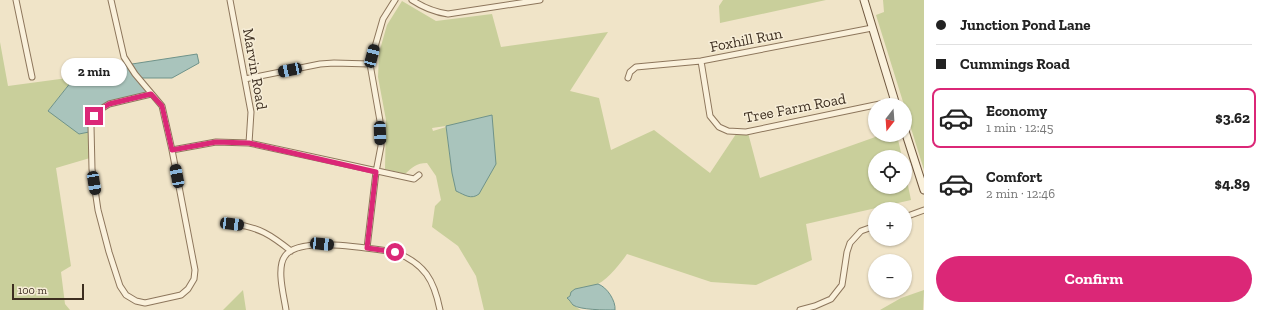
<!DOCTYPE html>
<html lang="en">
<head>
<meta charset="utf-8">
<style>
  :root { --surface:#fff; --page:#f2f2f2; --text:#222; --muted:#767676; --line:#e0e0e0; --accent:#db2777 }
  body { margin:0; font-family:"Zilla Slab",serif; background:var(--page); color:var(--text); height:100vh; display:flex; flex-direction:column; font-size:15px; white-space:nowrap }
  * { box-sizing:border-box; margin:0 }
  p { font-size:13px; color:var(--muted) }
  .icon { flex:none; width:22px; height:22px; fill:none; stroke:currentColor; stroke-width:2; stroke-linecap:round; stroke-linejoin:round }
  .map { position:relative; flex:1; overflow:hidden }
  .sheet { display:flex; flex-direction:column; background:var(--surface); width:340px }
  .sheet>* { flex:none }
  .guide { display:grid; align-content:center; height:88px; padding:0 12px; background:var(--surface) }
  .needle { width:26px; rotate:197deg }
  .buttons { position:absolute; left:868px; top:98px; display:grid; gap:8px }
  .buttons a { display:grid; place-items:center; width:44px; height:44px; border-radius:50%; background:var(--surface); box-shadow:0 1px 3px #0004; font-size:20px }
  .scale { position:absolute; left:12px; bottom:10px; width:72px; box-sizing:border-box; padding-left:4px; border:2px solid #3d2e20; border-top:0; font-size:11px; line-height:14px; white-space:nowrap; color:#3d2e20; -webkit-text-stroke:3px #f7eed8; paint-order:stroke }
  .end { position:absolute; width:18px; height:18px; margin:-9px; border:5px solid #db2777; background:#fff; box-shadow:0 0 0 2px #fff }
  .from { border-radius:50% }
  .bubble { position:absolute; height:28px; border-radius:14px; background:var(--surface); box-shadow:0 1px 3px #0004; font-size:13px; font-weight:700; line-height:28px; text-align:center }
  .car { position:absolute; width:12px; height:24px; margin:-12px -6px; border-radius:5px; box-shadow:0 0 3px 1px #0007; background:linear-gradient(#222 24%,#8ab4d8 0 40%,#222 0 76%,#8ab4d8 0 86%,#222 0) }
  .guide b { display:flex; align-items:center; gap:14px; height:38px; font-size:15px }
  .guide b+b { border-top:1px solid var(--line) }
  .guide i { width:10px; height:10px; background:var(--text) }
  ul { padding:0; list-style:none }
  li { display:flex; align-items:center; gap:12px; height:60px; margin:0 8px 6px; padding:0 4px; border:2px solid transparent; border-radius:8px }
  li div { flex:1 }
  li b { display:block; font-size:15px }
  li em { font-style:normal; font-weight:700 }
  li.current { border-color:var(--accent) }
  li>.icon { width:36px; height:36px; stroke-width:1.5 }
  .action { display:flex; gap:8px; margin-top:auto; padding:8px 12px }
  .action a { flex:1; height:46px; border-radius:24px; background:var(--accent); color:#fff; font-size:16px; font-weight:700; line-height:46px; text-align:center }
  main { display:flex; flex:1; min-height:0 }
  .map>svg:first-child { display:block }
  .green { fill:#c9cf9b; fill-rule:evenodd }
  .water { fill:#a9c4bc; stroke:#6f938a }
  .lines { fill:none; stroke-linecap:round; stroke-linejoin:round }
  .street-casing { stroke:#8d765c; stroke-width:7 }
  .secondary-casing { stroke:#6f573f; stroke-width:9 }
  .street { stroke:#faf1dc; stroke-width:5 }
  .secondary { stroke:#faf1dc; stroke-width:7 }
  .route { stroke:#db2777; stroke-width:5 }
  .labels { text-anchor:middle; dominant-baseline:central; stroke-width:3; stroke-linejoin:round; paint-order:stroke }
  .street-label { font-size:15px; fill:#3d2e20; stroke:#f7eed8 }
</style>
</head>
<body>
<main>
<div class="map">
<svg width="924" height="310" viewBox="0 0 924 310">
  <rect width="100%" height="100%" fill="#f0e4c8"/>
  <path class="green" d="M723 0H826L720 23 719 6Z
    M883 0H924V170L905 109V105H904L876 15 884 12Z
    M402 1 436 21 492 14 501 47 608 32 570 91 599 98 611 150 654 130 710 173 738 131 747 129 760 178 881 135H897L902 157H875V187H905V171L911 200 806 224 812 260 756 285 711 282 627 254C620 264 609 278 598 284 590 288 579 286 571 292 571 303 571 304 581 310H484L476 276 458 246 432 227 435 206 441 200 436 176 427 163C416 163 413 167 405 174L385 169 386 120 378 77 379 53 387 25ZM446 126 469 197 452 173 446 127 433 131 432 128Z
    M0 42 8 86 75 77 48 111 89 132 90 158 56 168 71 266 61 272 65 304 70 310H0Z
    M243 290 246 310H223Z
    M924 290 923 310H880L901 298Z"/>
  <path class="water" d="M197 54 199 63 172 78H140L153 94 98 108 89 132 79 134 48 111 75 77 80 72Z
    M492 115 496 164 479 194C471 200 465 195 456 191L452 173 446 126Z
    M598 284C607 287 616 301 615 310 605 310 580 310 573 305 571 303 570 300 567 298L570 296 571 292 575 289Z"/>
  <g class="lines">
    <g class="street-casing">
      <path id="street" d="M16 0 32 77
        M111 0 124 57 135 74 162 106 172 150 195 270 194 279 188 289 181 295 145 303 136 301 126 295 120 286 109 252 98 210 92 169 91 126 94 116 101 109 109 104 151 94
        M230 0 251 112 249 143
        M412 0C424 8 434 12 448 14L540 0
        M701 61 710 116 719 127 728 131 746 132 875 105
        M628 78 630 72 636 67 701 61 872 28
        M245 79 320 64 334 63 370 64
        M875 105 895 101
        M172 150 216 142 249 143 414 179 419 175
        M905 217 924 210
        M233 224C259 227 271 235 291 251
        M367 248 376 172 381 146 380 121 370 64 383 19 395 0
        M286 310C284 296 276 268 285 256 299 235 372 249 395 252 425 264 434 280 440 310
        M800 310 815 306 831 299 842 285 847 252 850 243 861 231 875 226"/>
    </g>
    <g class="secondary-casing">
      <path id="secondary" d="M864 0 896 105
        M905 131 924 190"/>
    </g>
    <use href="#street" class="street"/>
    <use href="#secondary" class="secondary"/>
  </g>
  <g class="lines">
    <path class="route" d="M94 116 101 109 109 104 151 94 162 106 172 150 216 142 249 143 376 172 367 248 395 252"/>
  </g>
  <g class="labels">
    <g class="street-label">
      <text transform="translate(746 40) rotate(-11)">Foxhill Run</text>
      <text transform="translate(255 69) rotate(80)">Marvin Road</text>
      <text transform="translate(795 108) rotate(-11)">Tree Farm Road</text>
    </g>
  </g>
</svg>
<div class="buttons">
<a><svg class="needle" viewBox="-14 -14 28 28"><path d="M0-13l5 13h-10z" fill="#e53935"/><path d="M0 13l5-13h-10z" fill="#767676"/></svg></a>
<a><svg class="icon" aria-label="locate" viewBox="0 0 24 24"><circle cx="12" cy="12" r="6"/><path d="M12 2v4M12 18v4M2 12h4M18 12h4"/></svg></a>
<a>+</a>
<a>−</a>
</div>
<div class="scale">100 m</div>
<i class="end from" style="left:395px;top:252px"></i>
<i class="end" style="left:94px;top:116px"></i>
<div class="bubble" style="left:61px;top:58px;width:66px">2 min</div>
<i class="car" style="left:372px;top:56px;rotate:15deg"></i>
<i class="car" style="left:290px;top:70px;rotate:258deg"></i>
<i class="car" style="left:380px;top:133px;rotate:178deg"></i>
<i class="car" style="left:177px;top:176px;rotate:349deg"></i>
<i class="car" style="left:94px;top:183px;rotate:171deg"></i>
<i class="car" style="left:232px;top:224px;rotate:97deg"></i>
<i class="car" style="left:322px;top:244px;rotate:96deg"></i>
</div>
<section class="sheet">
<div class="guide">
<b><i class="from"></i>Junction Pond Lane</b>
<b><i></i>Cummings Road</b>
</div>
<ul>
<li class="current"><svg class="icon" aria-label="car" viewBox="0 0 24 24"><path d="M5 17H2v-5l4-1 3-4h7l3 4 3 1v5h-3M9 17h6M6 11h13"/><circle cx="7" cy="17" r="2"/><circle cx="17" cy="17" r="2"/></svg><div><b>Economy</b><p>1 min · 12:45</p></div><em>$3.62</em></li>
<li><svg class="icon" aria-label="car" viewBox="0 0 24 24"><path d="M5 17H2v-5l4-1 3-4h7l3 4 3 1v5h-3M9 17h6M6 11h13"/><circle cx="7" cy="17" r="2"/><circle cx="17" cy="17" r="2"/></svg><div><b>Comfort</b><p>2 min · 12:46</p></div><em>$4.89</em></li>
</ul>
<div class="action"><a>Confirm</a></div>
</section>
</main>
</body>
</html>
